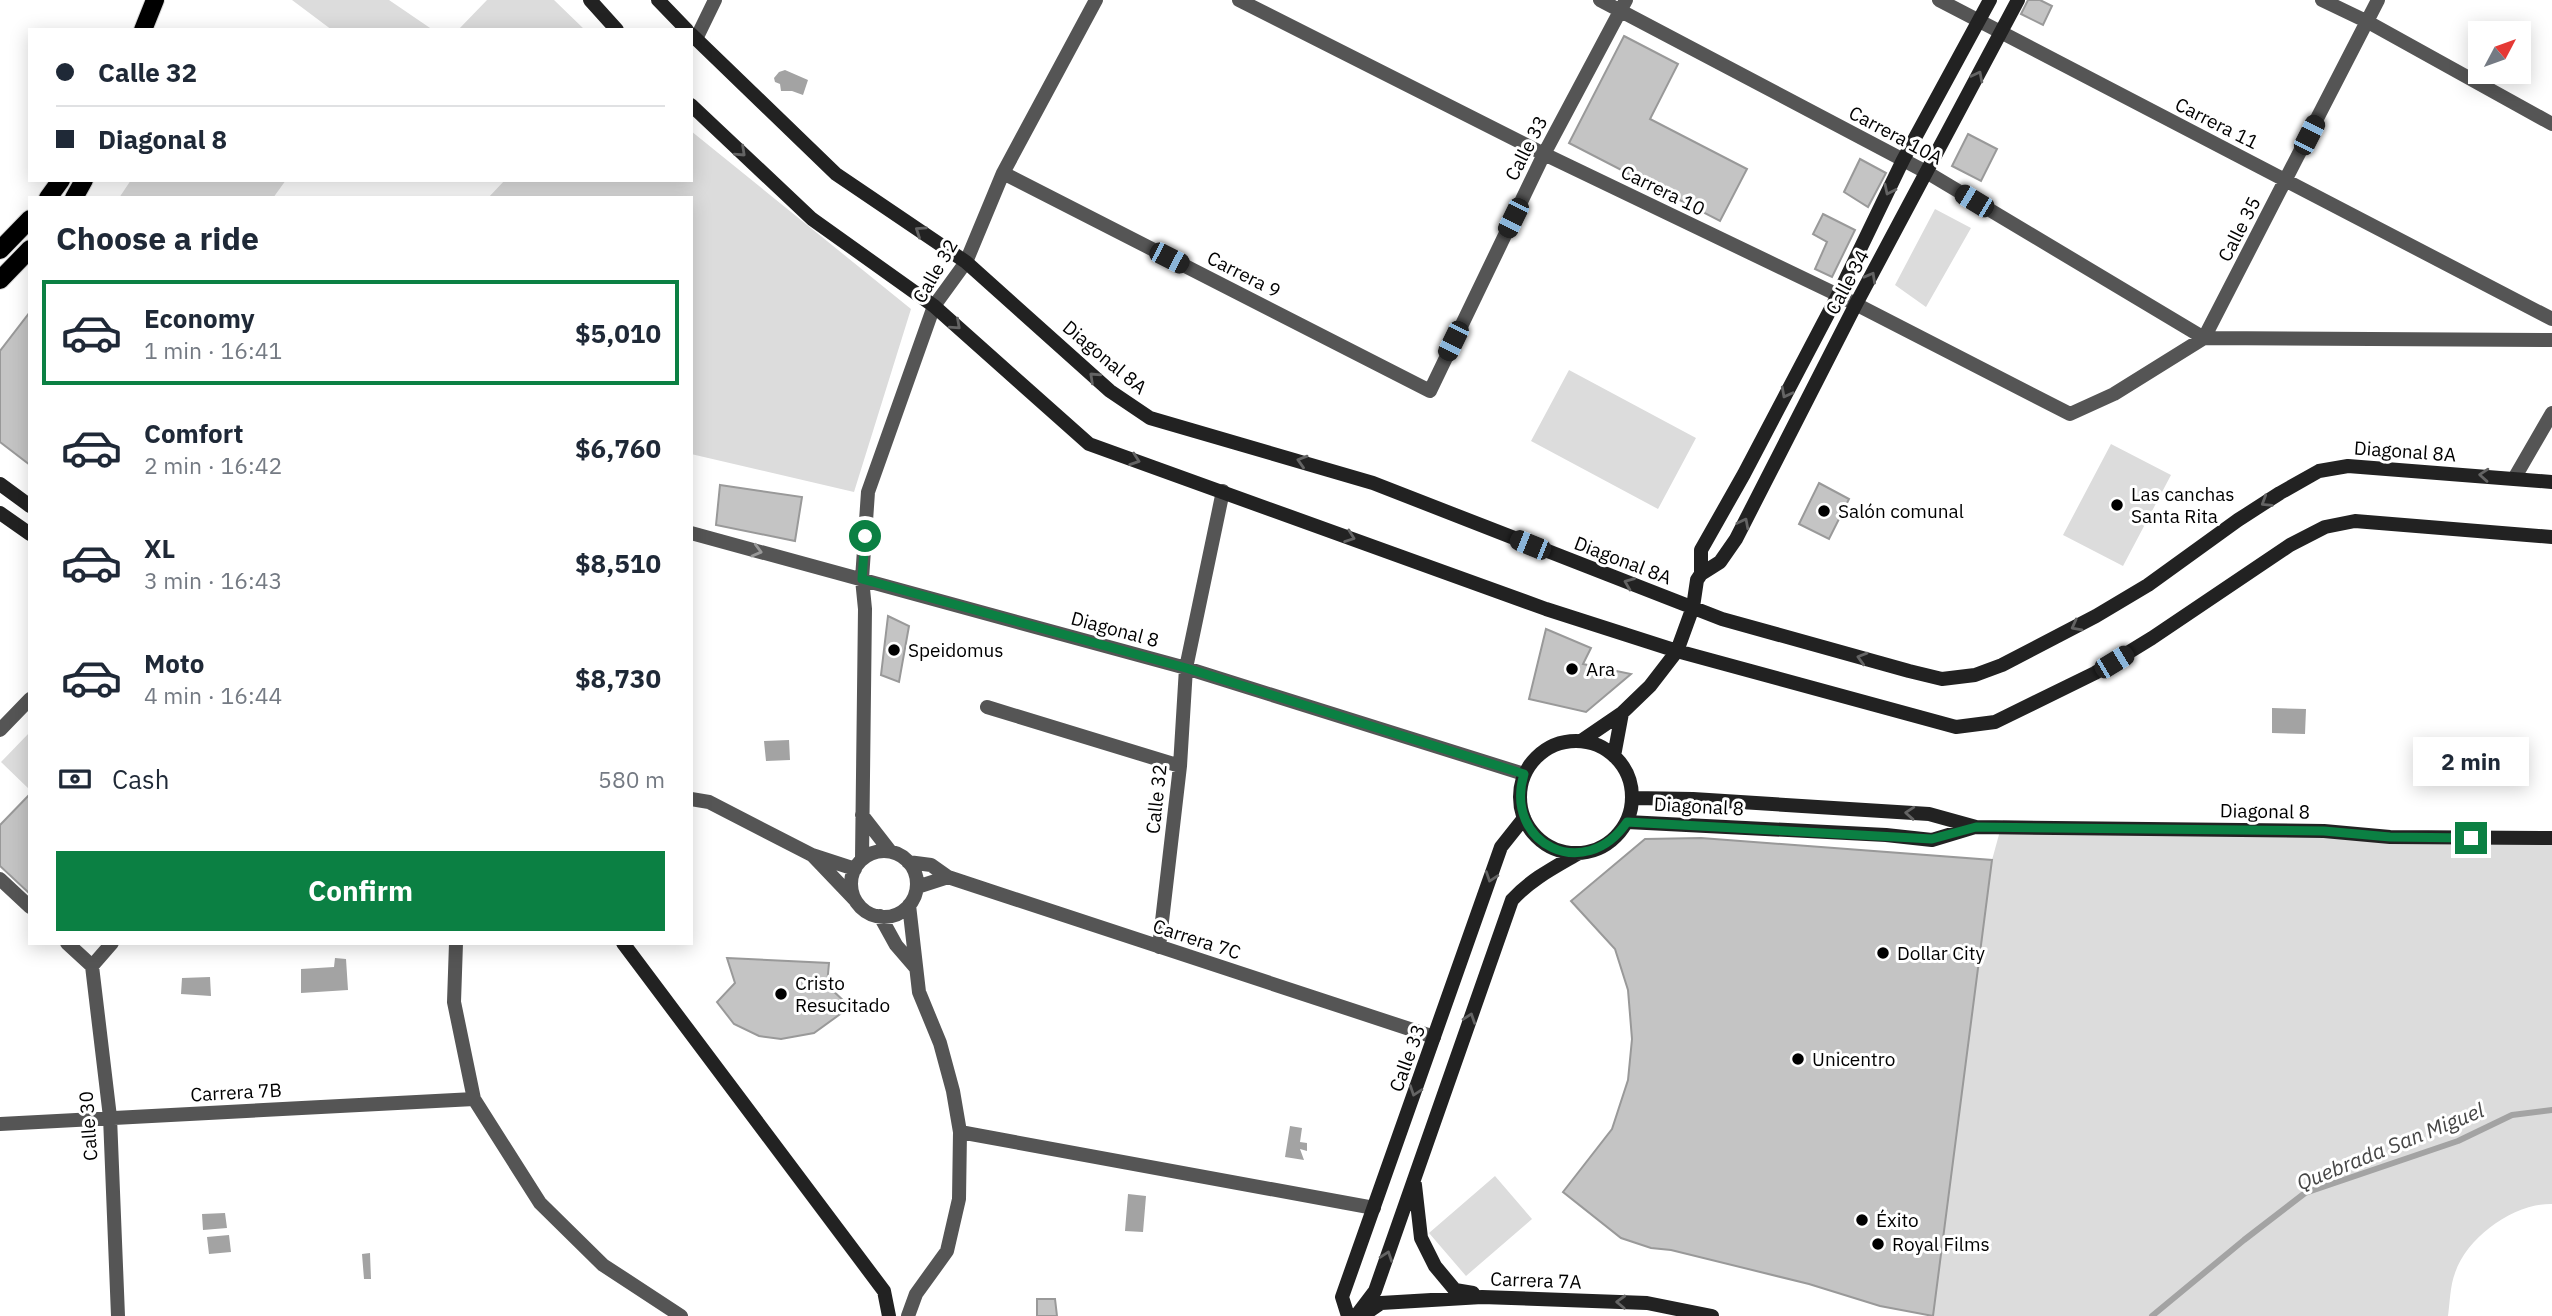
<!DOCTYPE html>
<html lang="en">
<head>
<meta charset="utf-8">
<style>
  :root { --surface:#fff; --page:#f2f2f3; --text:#1f2937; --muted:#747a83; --line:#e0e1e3; --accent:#0b8043 }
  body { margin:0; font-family:"IBM Plex Sans",sans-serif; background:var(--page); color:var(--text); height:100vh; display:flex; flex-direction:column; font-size:26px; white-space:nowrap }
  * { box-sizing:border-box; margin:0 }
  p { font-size:23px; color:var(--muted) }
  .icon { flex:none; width:38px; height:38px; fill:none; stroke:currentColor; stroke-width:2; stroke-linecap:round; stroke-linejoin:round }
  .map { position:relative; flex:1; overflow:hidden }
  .details { position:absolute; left:28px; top:196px; width:665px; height:749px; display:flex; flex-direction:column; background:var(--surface); border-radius:0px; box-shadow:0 4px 18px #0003 }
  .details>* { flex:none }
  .top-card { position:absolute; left:28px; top:28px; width:665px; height:154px; border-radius:0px; box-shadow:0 4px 18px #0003; display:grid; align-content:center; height:154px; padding:0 28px; background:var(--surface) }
  .needle { width:46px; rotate:49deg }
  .fabs { position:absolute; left:2468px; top:21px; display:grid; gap:14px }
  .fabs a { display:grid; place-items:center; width:63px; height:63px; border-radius:0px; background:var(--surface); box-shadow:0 4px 18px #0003; font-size:35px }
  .end { position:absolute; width:32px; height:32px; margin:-16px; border:9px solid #0b8043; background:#fff; box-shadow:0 0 0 4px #fff }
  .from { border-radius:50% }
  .bubble { position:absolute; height:49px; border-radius:0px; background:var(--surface); box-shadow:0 4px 18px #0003; font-size:23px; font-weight:700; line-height:49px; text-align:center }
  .car { position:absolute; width:21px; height:42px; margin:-21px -10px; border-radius:9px; box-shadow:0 0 5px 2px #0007; background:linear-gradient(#222 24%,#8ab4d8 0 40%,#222 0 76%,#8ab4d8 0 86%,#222 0) }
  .top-card b { display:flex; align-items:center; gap:24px; height:66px; font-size:26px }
  .top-card b+b { border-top:2px solid var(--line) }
  .top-card i { width:18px; height:18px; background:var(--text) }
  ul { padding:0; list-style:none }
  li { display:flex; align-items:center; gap:21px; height:105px; margin:0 14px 10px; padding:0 14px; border:4px solid transparent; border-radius:0px }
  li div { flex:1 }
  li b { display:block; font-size:26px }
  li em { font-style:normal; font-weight:700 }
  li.current { border-color:var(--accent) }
  li>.icon { width:63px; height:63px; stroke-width:1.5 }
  h2 { padding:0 28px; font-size:32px; line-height:84px }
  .pay { display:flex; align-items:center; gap:18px; height:77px; padding:0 28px; font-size:26px }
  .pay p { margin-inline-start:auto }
  .button { display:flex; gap:14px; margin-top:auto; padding:14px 28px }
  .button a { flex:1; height:80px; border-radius:0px; background:var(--accent); color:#fff; font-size:28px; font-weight:700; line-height:80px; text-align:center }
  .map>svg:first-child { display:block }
  .green { fill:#dcdcdc }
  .water { fill:#a3a3a3 }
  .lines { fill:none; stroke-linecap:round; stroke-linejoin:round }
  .stream { stroke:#a3a3a3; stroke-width:6 }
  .building { fill:#c4c4c4; stroke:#999; stroke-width:2 }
  .primary-casing { stroke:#dbdbdb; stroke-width:20 }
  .street { stroke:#555; stroke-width:14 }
  .secondary { stroke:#222; stroke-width:14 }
  .primary { stroke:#000; stroke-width:18 }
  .oneway { stroke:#646464 }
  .oneway2 { stroke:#999 }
  .route { stroke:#0b8043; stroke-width:9 }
  .poi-dot { fill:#000; stroke:#fff; stroke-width:2.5 }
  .labels { text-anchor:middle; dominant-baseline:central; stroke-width:6; stroke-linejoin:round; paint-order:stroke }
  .street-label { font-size:19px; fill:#000; stroke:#fff }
  .poi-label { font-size:19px; fill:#000; stroke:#fff; text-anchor:start }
  .water-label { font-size:21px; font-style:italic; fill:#444; stroke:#fff }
</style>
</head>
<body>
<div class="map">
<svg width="2552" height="1316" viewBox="0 0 2552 1316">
  <rect width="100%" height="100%" fill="#fff"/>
  <path class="green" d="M292 0H389L433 30H332Z
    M487 0H554L585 30H458Z
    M691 131 911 309 854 492 691 454V198H488L505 180H691Z
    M131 180H286L273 198H119Z
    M1935 209 1971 228 1926 307 1895 285Z
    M1569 370 1696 438 1658 509 1531 441Z
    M2111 444 2171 475 2123 566 2063 535Z
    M30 732V790L1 762Z
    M2003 820 2552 838V1204C2514 1203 2467 1237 2455 1273 2450 1286 2450 1302 2448 1316H1933L1992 860Z
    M1495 1176 1532 1219 1466 1276 1429 1233Z"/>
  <path class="water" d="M785 70 808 80 803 95 792 91H781L780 84 775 82 774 78 779 72Z
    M2272 708 2306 709 2305 734 2272 733Z
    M789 740 790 760 766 761 764 741Z
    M335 958 346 959 348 990 301 993V969L334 967Z
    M210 977 211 996 181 994 182 978Z
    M1290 1126 1302 1128 1300 1142 1307 1143V1151L1300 1149 1304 1160 1285 1157Z
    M1128 1194 1146 1196 1143 1232 1125 1231Z
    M225 1213 227 1228 203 1230 202 1214Z
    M229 1235 231 1252 209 1254 207 1237Z
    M370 1253 371 1279H364L362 1254Z"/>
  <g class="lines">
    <path class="stream" d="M2152 1316 2244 1240 2305 1193 2458 1141 2512 1115 2552 1110"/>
  </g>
  <path class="building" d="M2028 0H2040L2052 6 2043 25 2021 14Z
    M1624 36 1678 64 1650 119 1747 169 1720 221 1569 143Z
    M1968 134 1997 149 1981 181 1952 166Z
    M1860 159 1886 173 1868 207 1844 192Z
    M1823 214 1855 230 1832 277 1815 269 1827 242 1813 234Z
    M30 312V465L0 442V351Z
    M1819 483 1849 499 1829 539 1799 524Z
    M720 485 802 497 795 541 716 525Z
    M888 616 909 626 899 682 881 675Z
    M1546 629 1591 648 1583 664 1631 674 1586 712 1529 699Z
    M30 794V894L0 866V825Z
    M1701 838 1992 860 1933 1316 1880 1306 1809 1284 1671 1250 1651 1248 1621 1238 1563 1192 1612 1129 1628 1080 1632 1039 1628 990 1615 949 1571 901 1645 839Z
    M727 958 829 963 827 985 850 1007 814 1033 781 1039 759 1036 734 1024 717 1002 735 983Z
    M1037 1299H1055L1057 1316H1037Z"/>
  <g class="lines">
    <g class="primary-casing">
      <path id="primary" d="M143 30 155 0
        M48 198 61 180
        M74 198 84 180
        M0 250 30 219
        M0 280 30 249"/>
    </g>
    <path class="street" d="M1239 0 1544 154 1838 295 2070 414 2114 394 2204 338 2378 0
      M1600 0 1928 173 2204 338 2552 340
      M1939 0 2552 319
      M2322 0 2368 22 2552 124
      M696 39 715 0
      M1003 173 1430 391 1544 154 1626 0
      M2515 477 2552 413
      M691 533 1186 668 1524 774
      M987 707 1180 766
      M0 730 30 699
      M691 799 709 802 812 855 855 869
      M862 815 890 851
      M851 884a33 33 0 1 1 66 0a33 33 0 1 1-66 0Z
      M813 856 855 900
      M862 859 865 609 862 579 868 492 934 306 966 262 1003 173 1096 0
      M908 862 931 865 948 877 1434 1037
      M0 879 30 907
      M917 887 948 877
      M880 916 896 945 915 967
      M67 943 92 966 110 1117 118 1316
      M456 943 454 1002 474 1099 540 1203 603 1265 681 1316
      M1159 947 1180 766 1186 668 1223 491
      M92 966 112 943
      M0 1124 474 1099
      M960 1132 1374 1208
      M908 1316 916 1294 947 1251 959 1199 960 1132 953 1091 940 1043 919 992 909 905"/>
    <path class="secondary" d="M590 0 617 30
      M658 0 687 30
      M691 34 836 174 966 262 1110 391 1150 418 1373 483 1722 619 1909 671 1942 679 1975 675 2002 665 2096 616 2148 585 2238 520 2280 493 2319 471 2348 466 2552 482
      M691 105 812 219 934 306 1089 444 1546 609 1677 651 1956 727 1995 722 2095 673 2152 638 2290 545 2325 527 2355 521 2552 537
      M0 484 30 506
      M0 513 30 534
      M1701 574 1720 562 1736 539 1856 304 2018 0
      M1520 797a56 56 0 1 1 112 0a56 56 0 1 1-112 0Z
      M1581 741 1622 713 1650 686 1677 651 1693 607 1697 580 1701 574V550L1744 474 1838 295 1903 160 1990 0
      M1614 756 1622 713
      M1633 798 1693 799 1929 814 1976 827 2324 831 2390 837 2552 838
      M1627 822 1886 835 1932 840 1975 827
      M623 943 884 1291 889 1316
      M1415 1185 1421 1238 1435 1266 1455 1290 1473 1293
      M1348 1316 1342 1297 1501 847 1524 818
      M1356 1316 1375 1291 1512 900C1531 879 1555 867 1579 853
      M1362 1316 1381 1303 1482 1297 1647 1303 1712 1316"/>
    <use href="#primary" class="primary"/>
  </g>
  <defs><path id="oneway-chevron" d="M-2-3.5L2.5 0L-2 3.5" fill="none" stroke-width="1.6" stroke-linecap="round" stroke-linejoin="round" transform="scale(1.75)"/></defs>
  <g class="oneway">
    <use href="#oneway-chevron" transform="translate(1978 76) rotate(-63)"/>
    <use href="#oneway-chevron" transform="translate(741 152) rotate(43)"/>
    <use href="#oneway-chevron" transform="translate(1889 190) rotate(116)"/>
    <use href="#oneway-chevron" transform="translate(920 231) rotate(-146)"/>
    <use href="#oneway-chevron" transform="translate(1871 277) rotate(-61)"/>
    <use href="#oneway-chevron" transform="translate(956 325) rotate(42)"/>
    <use href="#oneway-chevron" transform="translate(1094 377) rotate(-137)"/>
    <use href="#oneway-chevron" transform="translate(1786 393) rotate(118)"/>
    <use href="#oneway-chevron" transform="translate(1135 460) rotate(19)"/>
    <use href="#oneway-chevron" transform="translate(1302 461) rotate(-163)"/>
    <use href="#oneway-chevron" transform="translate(2484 475) rotate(-176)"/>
    <use href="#oneway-chevron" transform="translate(2266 502) rotate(148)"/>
    <use href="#oneway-chevron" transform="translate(1744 523) rotate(-63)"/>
    <use href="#oneway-chevron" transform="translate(1350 537) rotate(20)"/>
    <use href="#oneway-chevron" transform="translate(1629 583) rotate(-158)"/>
    <use href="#oneway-chevron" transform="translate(2076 626) rotate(152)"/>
    <use href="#oneway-chevron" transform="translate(1862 658) rotate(-164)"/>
    <use href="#oneway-chevron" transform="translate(1910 813) rotate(-176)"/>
    <use href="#oneway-chevron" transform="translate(1491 877) rotate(109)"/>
    <use href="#oneway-chevron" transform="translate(1470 1018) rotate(-71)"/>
    <use href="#oneway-chevron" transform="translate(1415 1091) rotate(109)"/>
    <use href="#oneway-chevron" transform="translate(1387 1256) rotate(-71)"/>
    <use href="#oneway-chevron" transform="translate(1621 1302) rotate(-178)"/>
  </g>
  <use class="oneway2" href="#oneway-chevron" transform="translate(757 551) rotate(15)"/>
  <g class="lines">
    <path class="route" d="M865 536 862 579 1186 668 1524 774C1503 844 1585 884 1627 822L1932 839 1976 827 2324 831 2390 837 2471 838"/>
  </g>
  <g class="poi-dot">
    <circle cx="2117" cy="505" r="7"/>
    <circle cx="1824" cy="511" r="7"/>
    <circle cx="894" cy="650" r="7"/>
    <circle cx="1572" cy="669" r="7"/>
    <circle cx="1883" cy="953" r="7"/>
    <circle cx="781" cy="994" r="7"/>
    <circle cx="1798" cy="1059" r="7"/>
    <circle cx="1862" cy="1220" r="7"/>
    <circle cx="1878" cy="1244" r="7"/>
  </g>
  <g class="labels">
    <g class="street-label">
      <text transform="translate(2217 123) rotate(27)">Carrera 11</text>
      <text transform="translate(1896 135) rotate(28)">Carrera 10A</text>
      <text transform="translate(1526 148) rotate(-63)">Calle 33</text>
      <text transform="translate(1663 190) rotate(26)">Carrera 10</text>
      <text transform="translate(2239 229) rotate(-63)">Calle 35</text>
      <text transform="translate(935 271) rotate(-60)">Calle 32</text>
      <text transform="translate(1244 274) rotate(27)">Carrera 9</text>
      <text transform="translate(1847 282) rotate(-62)">Calle 34</text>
      <text transform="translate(1105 357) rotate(40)">Diagonal 8A</text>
      <text transform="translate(2405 451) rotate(4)">Diagonal 8A</text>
      <text transform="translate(1623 560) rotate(21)">Diagonal 8A</text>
      <text transform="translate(1115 629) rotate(15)">Diagonal 8</text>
      <text transform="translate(1156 799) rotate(-84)">Calle 32</text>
      <text transform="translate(1699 806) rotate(3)">Diagonal 8</text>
      <text transform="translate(2265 811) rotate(1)">Diagonal 8</text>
      <text transform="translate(1197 939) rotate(18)">Carrera 7C</text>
      <text transform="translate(1407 1058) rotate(-70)">Calle 33</text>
      <text transform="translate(236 1092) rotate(-3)">Carrera 7B</text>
      <text transform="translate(88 1126) rotate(-94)">Calle 30</text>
      <text transform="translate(1536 1280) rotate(2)">Carrera 7A</text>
    </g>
    <g class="poi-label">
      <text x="2131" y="494">Las canchas<tspan x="2131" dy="22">Santa Rita</tspan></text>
      <text x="1838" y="511">Salón comunal</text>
      <text x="908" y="650">Speidomus</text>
      <text x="1586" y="669">Ara</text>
      <text x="1897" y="953">Dollar City</text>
      <text x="795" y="983">Cristo<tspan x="795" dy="22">Resucitado</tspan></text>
      <text x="1812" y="1059">Unicentro</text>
      <text x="1876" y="1220">Éxito</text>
      <text x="1892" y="1244">Royal Films</text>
    </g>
    <g class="water-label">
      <text transform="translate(2390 1146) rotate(-22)">Quebrada San Miguel</text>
    </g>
  </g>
</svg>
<div class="fabs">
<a><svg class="needle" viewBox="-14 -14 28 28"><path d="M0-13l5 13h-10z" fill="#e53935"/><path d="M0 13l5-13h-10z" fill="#747a83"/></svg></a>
</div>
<i class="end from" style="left:865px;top:536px"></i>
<i class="end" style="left:2471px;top:838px"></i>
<div class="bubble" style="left:2413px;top:737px;width:116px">2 min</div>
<i class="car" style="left:2309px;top:135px;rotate:27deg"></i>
<i class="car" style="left:1974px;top:201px;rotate:301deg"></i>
<i class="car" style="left:1513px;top:218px;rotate:206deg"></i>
<i class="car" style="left:1169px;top:258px;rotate:117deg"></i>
<i class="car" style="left:1453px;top:341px;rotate:206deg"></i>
<i class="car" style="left:1530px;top:545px;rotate:292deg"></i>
<i class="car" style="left:2114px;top:662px;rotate:59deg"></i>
<div class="top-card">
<b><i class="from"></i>Calle 32</b>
<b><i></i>Diagonal 8</b>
</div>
<section class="details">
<h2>Choose a ride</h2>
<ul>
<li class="current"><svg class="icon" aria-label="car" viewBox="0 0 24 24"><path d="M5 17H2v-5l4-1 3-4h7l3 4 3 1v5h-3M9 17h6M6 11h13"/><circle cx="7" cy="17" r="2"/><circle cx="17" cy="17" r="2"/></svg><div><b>Economy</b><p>1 min · 16:41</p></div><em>$5,010</em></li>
<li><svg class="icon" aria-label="car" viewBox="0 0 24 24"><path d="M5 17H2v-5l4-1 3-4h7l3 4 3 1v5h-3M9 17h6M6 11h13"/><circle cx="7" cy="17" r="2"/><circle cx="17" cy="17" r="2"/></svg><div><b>Comfort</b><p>2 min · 16:42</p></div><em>$6,760</em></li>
<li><svg class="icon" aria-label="car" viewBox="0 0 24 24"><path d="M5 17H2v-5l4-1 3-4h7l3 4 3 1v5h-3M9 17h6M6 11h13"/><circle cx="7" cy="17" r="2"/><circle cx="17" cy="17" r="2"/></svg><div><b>XL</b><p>3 min · 16:43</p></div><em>$8,510</em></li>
<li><svg class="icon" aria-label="car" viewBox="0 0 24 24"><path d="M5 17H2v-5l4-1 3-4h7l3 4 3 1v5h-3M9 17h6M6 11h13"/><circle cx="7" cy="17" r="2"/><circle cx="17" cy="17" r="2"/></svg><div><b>Moto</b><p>4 min · 16:44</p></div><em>$8,730</em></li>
</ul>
<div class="pay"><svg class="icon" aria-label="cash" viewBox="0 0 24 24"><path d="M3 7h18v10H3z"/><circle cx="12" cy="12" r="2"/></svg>Cash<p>580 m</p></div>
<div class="button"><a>Confirm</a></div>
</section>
</div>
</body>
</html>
